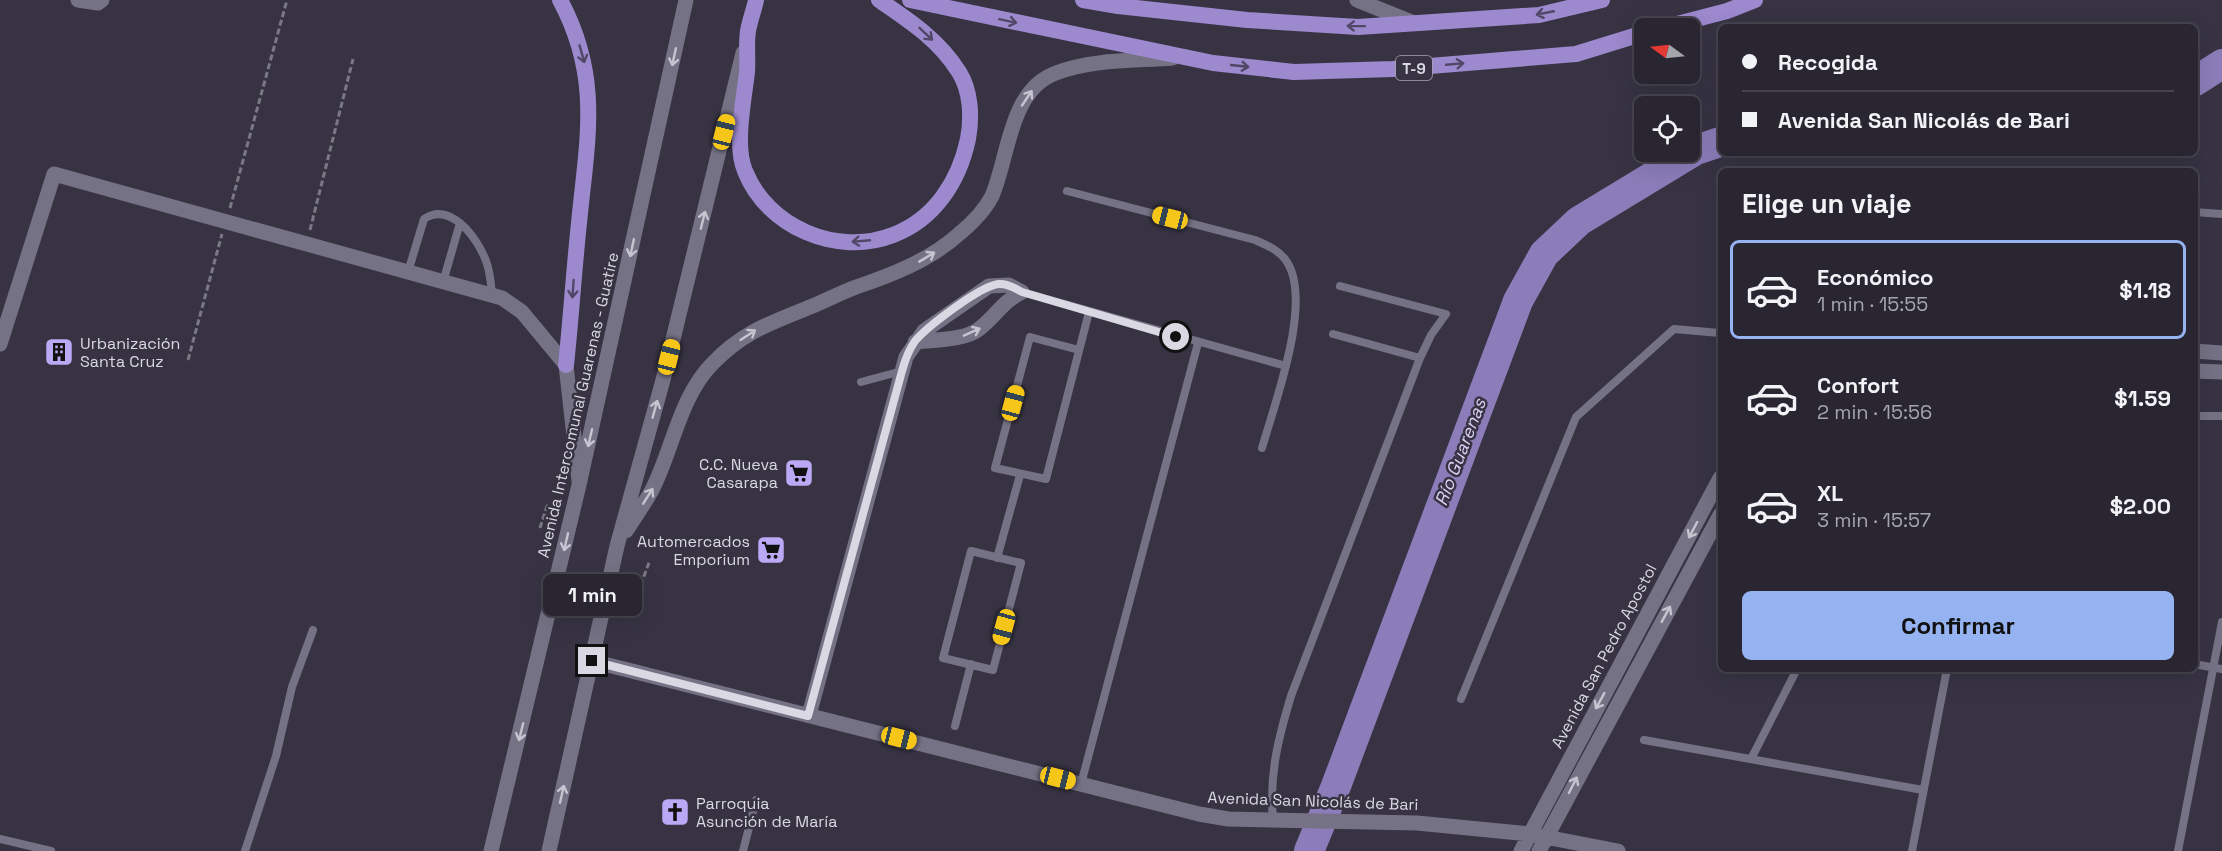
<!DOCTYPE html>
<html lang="es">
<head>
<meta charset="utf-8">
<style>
  :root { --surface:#292632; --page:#35323e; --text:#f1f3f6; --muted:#a5a5ac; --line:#45434d; --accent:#95b2f1 }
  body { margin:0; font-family:"Space Grotesk",sans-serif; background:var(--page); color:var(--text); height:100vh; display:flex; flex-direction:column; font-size:22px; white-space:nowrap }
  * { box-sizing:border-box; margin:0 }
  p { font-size:20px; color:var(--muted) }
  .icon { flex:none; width:33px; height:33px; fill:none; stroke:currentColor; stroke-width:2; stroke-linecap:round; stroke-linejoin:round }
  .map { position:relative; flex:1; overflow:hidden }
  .sheet { position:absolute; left:1718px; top:168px; width:480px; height:504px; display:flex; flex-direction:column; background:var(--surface); border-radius:9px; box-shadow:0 6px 24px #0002,0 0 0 2px var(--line) }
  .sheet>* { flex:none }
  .banner { position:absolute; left:1718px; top:24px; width:480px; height:132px; border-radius:9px; box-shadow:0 6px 24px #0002,0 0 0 2px var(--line); display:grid; align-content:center; height:132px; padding:0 24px; background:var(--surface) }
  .needle { width:39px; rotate:285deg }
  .fabs { position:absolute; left:1634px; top:18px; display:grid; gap:12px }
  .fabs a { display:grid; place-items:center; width:66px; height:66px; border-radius:9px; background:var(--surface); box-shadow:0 6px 24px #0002,0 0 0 2px var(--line); font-size:30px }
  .end { position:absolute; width:27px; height:27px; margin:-14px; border:8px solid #dad8e2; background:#111; box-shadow:0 0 0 3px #111 }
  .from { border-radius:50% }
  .bubble { position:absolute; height:42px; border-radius:9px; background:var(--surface); box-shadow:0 6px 24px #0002,0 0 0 2px var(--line); font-size:20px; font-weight:700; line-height:42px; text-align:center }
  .car { position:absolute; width:18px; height:36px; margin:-18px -9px; border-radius:8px; box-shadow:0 0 4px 2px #0007; background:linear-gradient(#f5c518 24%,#345 0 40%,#f5c518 0 76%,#345 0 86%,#f5c518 0) }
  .banner b { display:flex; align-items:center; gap:21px; height:57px; font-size:22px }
  .banner b+b { border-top:2px solid var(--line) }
  .banner i { width:15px; height:15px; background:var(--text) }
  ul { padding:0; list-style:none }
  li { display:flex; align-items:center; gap:18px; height:99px; margin:0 12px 9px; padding:0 12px; border:3px solid transparent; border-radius:9px }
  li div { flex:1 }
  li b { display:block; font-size:22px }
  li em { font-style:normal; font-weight:700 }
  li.active { border-color:var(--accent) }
  li>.icon { width:54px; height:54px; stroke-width:1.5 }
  h2 { padding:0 24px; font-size:27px; line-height:72px }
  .cta { display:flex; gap:12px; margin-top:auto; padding:12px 24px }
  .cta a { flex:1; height:69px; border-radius:9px; background:var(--accent); color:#111; font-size:24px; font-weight:700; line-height:69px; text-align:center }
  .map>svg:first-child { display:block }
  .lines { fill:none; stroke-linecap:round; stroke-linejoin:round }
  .river { stroke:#8c7dba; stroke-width:30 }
  .path { stroke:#7b7885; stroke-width:3; stroke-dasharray:6 3; stroke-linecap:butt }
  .service { stroke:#767285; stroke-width:8 }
  .minor { stroke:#767285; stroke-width:15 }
  .secondary { stroke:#767285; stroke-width:15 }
  .trunk { stroke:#9c89ce; stroke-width:16 }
  .oneway { stroke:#504866 }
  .oneway2 { stroke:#c6c4cf }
  .route { stroke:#dad8e2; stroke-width:8 }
  .labels { text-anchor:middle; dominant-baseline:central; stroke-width:5; stroke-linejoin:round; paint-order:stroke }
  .shield { fill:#373343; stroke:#a9a6b2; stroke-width:1.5 }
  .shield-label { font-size:15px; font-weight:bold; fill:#dad8e2 }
  .poi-label { font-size:16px; fill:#dad8e2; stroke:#373343; text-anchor:start }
  .street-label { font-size:16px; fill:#dad8e2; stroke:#373343 }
  .water-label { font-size:18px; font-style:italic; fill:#d8d1f4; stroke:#373343 }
</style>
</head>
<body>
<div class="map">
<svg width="2222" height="851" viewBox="0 0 2222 851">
  <rect width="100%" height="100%" fill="#373343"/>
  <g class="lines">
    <path class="river" d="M2194 82 2222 64
      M1309 851 1336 786 1518 301 1544 254 1579 221 1696 150 1720 142"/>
    <path class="path" d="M230 208 287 0
      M310 230 353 59
      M188 360 222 234
      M540 528 547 506 559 510
      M621 591 637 595 650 560"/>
    <path class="service" d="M1067 191 1255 240C1266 245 1277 249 1285 259 1315 298 1274 405 1262 448
      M2194 212 2222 214
      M408 272 424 219C451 201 478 239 486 261 490 271 491 283 492 294
      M443 282 460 223
      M1022 292 1286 366
      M1333 334 1420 358
      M1079 350 1030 337 995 468 1046 479 1089 312
      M861 382 902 371
      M2194 416H2222
      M971 551 1021 563 993 670 943 658Z
      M997 558 1020 475
      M2194 664 2222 669
      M1461 699 1576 417 1674 329 1720 333
      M955 726 971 664
      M1644 740 1923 790
      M1751 759 1797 669
      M1081 784 1198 343
      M1273 820C1269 775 1278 739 1291 696L1420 358 1431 335 1446 314 1340 286
      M0 839 51 851
      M245 851 276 756 292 687 313 630
      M743 851 756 800
      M1912 851 1947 669
      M2178 851 2222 622"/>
    <path class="minor" d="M78 0 98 3 102 0
      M1357 0 1414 23
      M915 342C933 340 966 340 979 329 996 316 1002 302 1022 292
      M0 344 54 174 502 298 522 312 566 365 579 481
      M2194 351 2222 353
      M2194 371 2222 372
      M592 661 1199 814 1228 819 1417 823 1530 834 1618 851
      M809 715 906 357 924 331 989 286 1009 285 1022 292
      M1521 851 1720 478
      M1539 851 1720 515"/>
    <path class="secondary" d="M626 531C635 517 645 503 653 488 673 448 680 396 713 363 744 331 771 323 810 307 825 301 840 293 856 287 892 275 930 260 959 234 971 224 985 210 992 196 1009 157 1009 90 1056 73 1092 59 1135 61 1173 58
      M491 851 579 485 686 0
      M549 851 617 546 663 380 743 53"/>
    <path class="trunk" d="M560 0C602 78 587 140 579 223 574 270 571 318 566 365
      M756 0C754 10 750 20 748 31 746 44 748 58 747 72 744 100 734 145 745 171 767 227 837 257 893 235 935 219 959 181 968 139 972 117 971 91 959 72 939 40 910 21 879 0
      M910 0 1213 63 1294 72 1393 69 1576 54 1644 33
      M1083 0 1118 6 1247 20 1358 27 1539 15 1602 0
      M1662 28 1727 11 1755 0"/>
  </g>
  <defs><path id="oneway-shaft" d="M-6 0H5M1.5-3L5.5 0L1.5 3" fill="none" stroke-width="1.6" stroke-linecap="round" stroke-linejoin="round" transform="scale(1.5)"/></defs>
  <g class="oneway">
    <use href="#oneway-shaft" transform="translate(1545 13) rotate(169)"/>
    <use href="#oneway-shaft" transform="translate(1008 21) rotate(12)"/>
    <use href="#oneway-shaft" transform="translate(1356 26) rotate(-179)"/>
    <use href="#oneway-shaft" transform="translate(926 34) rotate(43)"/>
    <use href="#oneway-shaft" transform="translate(582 54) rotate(74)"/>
    <use href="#oneway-shaft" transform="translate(1455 64) rotate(-5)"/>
    <use href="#oneway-shaft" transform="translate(1240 66) rotate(6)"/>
    <use href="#oneway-shaft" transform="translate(861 241) rotate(175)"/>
    <use href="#oneway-shaft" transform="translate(573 289) rotate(94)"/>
  </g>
  <g class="oneway2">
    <use href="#oneway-shaft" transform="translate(674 57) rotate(102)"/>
    <use href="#oneway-shaft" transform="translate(1027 98) rotate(-56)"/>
    <use href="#oneway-shaft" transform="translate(703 220) rotate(-76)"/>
    <use href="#oneway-shaft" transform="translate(632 248) rotate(102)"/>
    <use href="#oneway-shaft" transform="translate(927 257) rotate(-31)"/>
    <use href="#oneway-shaft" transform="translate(972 332) rotate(-24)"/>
    <use href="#oneway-shaft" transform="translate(748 335) rotate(-33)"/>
    <use href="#oneway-shaft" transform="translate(655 409) rotate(-74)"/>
    <use href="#oneway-shaft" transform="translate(590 438) rotate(103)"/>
    <use href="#oneway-shaft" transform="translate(648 496) rotate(-58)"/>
    <use href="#oneway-shaft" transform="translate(1693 530) rotate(118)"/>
    <use href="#oneway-shaft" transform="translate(566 542) rotate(103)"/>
    <use href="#oneway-shaft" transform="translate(1666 614) rotate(-61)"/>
    <use href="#oneway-shaft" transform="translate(1600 701) rotate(119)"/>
    <use href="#oneway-shaft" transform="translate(521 732) rotate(104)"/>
    <use href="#oneway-shaft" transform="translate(1573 785) rotate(-63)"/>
    <use href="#oneway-shaft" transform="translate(562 794) rotate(-77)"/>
  </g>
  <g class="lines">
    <path class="route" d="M592 661 808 716 902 371C905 360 908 351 915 341 927 327 982 284 1000 284 1009 284 1014 288 1022 292L1176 337"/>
  </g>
  <defs>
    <g id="building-square" transform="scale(1.5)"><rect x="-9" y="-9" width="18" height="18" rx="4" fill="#bca9f5" stroke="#373343"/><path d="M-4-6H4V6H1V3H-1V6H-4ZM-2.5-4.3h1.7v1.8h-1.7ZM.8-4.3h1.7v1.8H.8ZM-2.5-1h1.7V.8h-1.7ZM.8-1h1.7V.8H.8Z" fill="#111"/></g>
    <g id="supermarket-square" transform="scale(1.5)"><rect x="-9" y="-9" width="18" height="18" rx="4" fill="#bca9f5" stroke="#373343"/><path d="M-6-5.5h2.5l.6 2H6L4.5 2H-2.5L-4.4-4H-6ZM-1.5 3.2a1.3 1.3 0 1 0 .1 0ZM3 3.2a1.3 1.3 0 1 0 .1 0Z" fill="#111"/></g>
    <g id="church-square" transform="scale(1.5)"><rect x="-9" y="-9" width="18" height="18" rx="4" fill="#bca9f5" stroke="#373343"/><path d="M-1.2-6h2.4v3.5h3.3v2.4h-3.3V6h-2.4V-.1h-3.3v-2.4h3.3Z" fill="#111"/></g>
  </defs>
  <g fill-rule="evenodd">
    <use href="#building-square" x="59" y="352"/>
    <use href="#supermarket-square" x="799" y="473"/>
    <use href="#supermarket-square" x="771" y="550"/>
    <use href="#church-square" x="675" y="812"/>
  </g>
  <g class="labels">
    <rect class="shield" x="1396" y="56" width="36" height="24" rx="4.5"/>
    <g class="shield-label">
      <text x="1414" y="68">T-9</text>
    </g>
    <g class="poi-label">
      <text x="80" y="343">Urbanización<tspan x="80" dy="18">Santa Cruz</tspan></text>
      <text x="778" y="464" text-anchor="end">C.C. Nueva<tspan x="778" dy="18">Casarapa</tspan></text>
      <text x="750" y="541" text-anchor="end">Automercados<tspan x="750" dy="18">Emporium</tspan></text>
      <text x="696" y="803">Parroquia<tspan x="696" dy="18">Asunción de María</tspan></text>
    </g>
    <g class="street-label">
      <text transform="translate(578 405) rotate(-77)">Avenida Intercomunal Guarenas - Guatire</text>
      <text transform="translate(1604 656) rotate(-62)">Avenida San Pedro Apostol</text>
      <text transform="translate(1313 801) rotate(2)">Avenida San Nicolás de Bari</text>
    </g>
    <g class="water-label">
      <text transform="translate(1460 452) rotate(-69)">Río Guarenas</text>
    </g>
  </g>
</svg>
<div class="fabs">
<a><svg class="needle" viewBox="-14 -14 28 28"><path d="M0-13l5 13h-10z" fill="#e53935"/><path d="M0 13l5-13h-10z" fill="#a5a5ac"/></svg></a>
<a><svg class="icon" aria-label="locate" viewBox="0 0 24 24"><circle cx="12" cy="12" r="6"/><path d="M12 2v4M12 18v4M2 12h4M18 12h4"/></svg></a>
</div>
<i class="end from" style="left:1176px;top:337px"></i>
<i class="end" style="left:592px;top:661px"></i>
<div class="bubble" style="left:543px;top:574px;width:99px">1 min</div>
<i class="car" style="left:724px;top:132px;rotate:14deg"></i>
<i class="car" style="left:1170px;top:218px;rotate:284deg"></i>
<i class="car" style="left:669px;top:357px;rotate:14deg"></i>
<i class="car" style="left:1013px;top:403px;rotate:15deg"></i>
<i class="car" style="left:1004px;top:627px;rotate:195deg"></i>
<i class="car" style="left:899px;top:738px;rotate:104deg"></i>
<i class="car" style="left:1058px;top:778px;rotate:104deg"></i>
<div class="banner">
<b><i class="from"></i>Recogida</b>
<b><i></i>Avenida San Nicolás de Bari</b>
</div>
<section class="sheet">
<h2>Elige un viaje</h2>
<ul>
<li class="active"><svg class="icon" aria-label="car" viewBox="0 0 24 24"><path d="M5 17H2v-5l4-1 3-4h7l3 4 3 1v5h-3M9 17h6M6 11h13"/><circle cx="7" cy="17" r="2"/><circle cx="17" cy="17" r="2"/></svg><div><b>Económico</b><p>1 min · 15:55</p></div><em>$1.18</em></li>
<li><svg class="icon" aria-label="car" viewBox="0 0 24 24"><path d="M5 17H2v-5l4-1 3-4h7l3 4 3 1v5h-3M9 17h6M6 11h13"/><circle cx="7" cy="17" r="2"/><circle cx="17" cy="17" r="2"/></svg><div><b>Confort</b><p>2 min · 15:56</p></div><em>$1.59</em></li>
<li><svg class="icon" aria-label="car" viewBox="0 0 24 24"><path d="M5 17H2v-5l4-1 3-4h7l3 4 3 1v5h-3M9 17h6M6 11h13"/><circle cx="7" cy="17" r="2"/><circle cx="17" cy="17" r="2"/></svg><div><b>XL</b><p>3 min · 15:57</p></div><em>$2.00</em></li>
</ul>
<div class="cta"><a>Confirmar</a></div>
</section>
</div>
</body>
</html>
